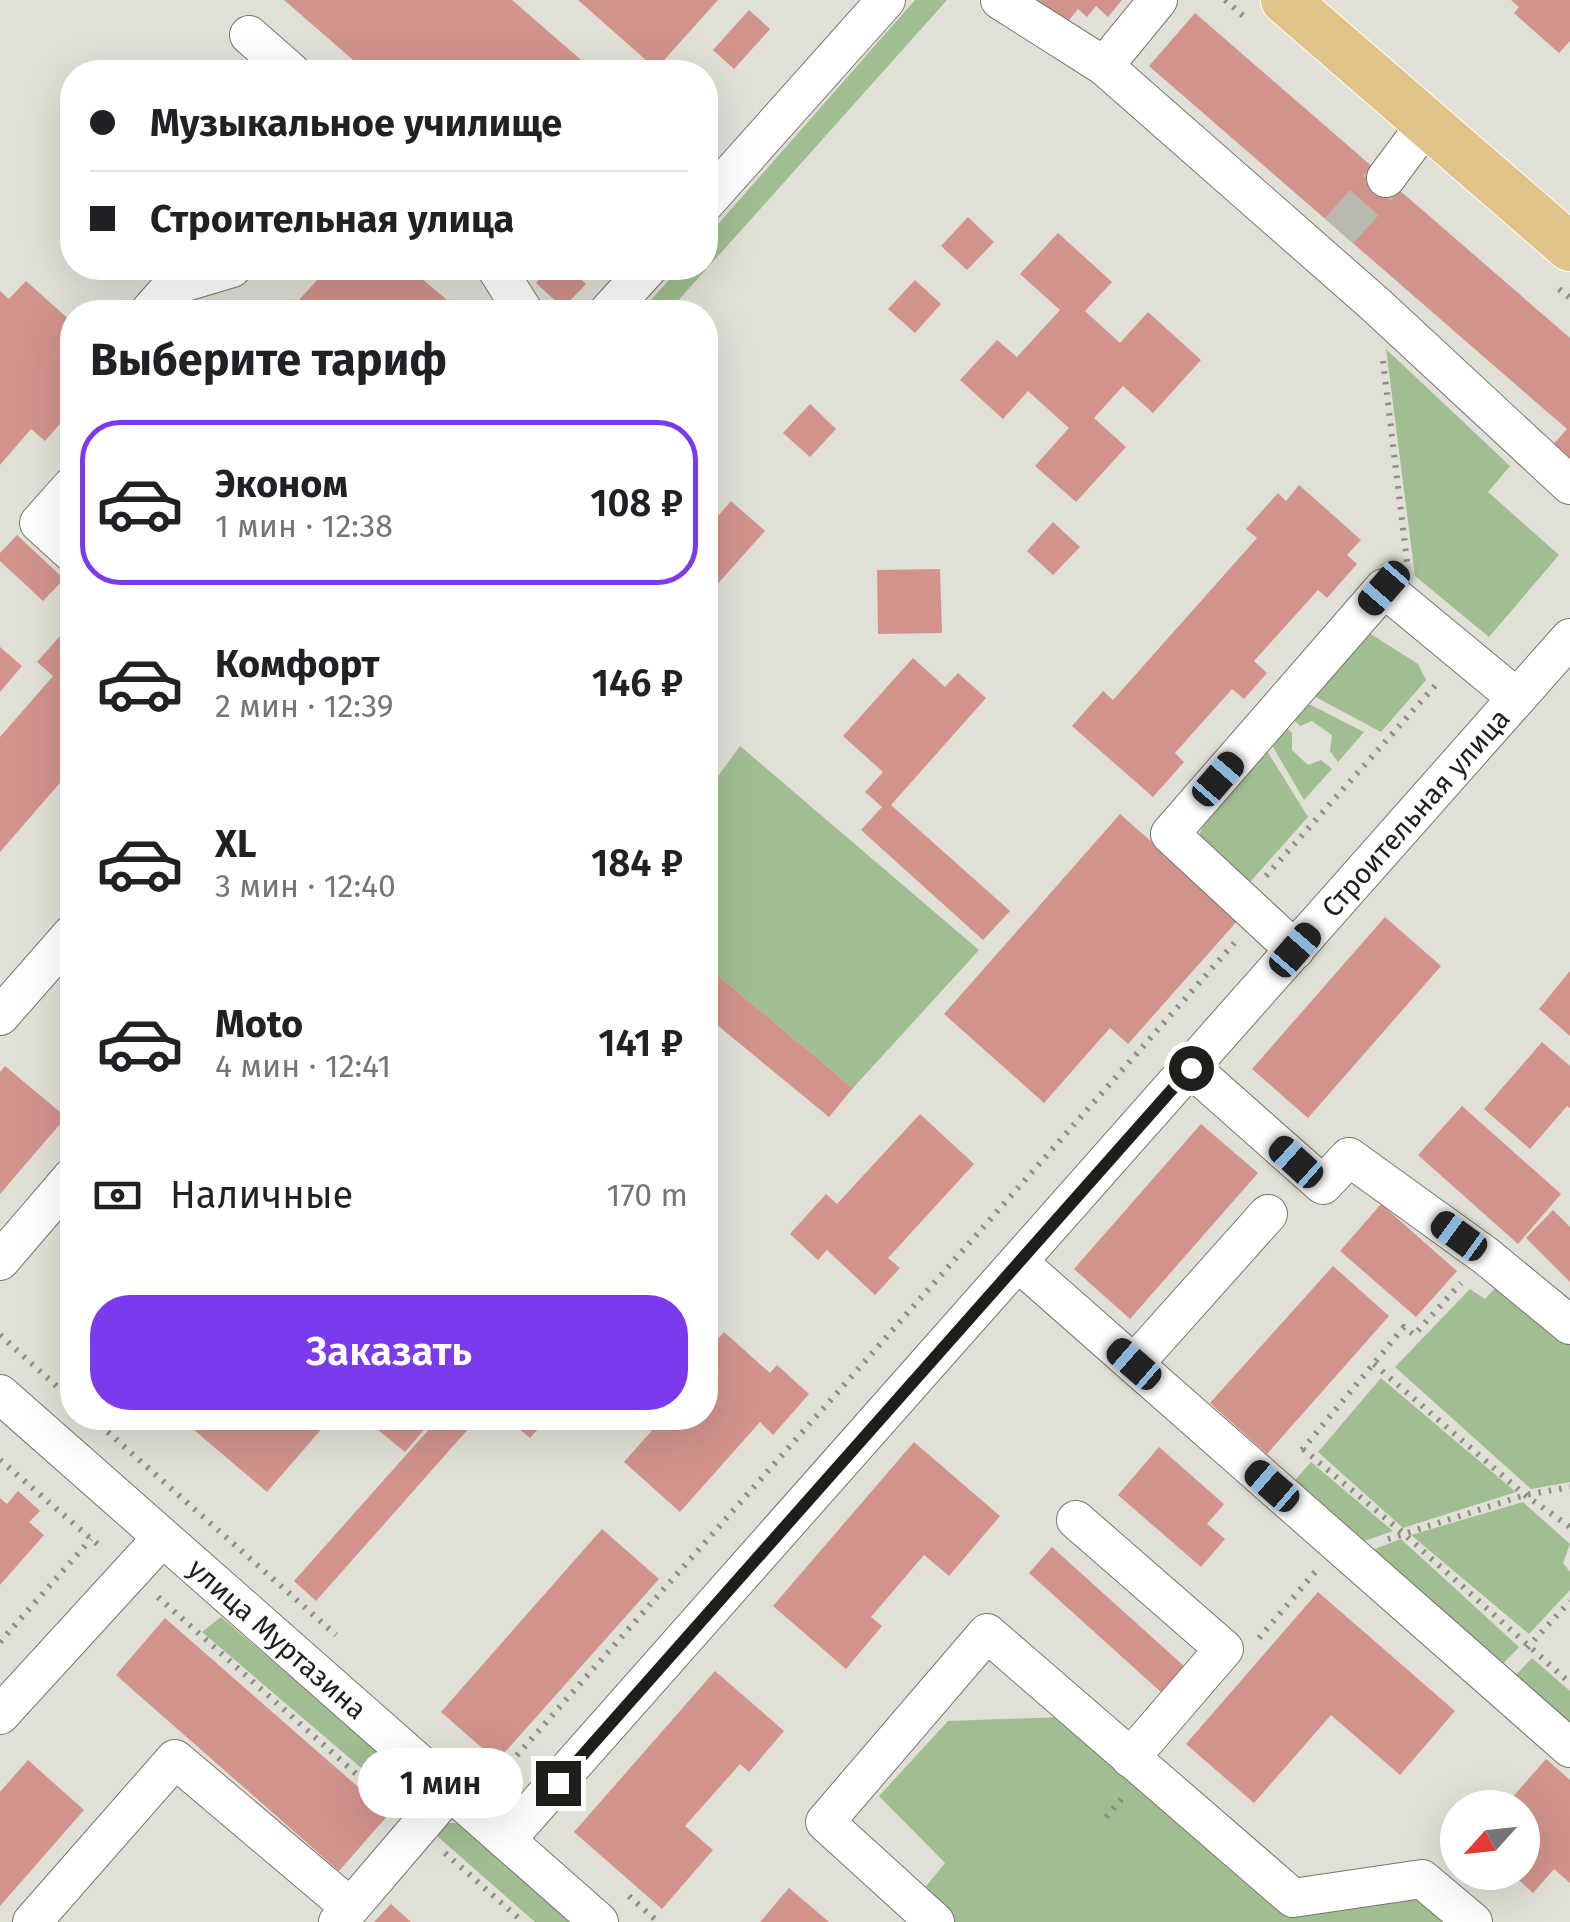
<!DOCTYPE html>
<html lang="ru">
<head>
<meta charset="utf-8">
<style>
  :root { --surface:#fff; --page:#f2f2f2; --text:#202124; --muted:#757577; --line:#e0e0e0; --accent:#7c3aed }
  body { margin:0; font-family:"Fira Sans",sans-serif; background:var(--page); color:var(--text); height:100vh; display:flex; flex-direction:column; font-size:38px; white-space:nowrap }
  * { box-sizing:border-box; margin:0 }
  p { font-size:32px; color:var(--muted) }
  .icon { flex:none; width:55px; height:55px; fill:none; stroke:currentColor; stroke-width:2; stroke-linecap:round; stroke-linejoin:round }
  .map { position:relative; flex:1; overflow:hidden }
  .details { position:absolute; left:60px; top:300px; width:658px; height:1130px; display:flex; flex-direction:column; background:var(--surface); border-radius:40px; box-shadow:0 10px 40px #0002 }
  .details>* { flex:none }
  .guide { position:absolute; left:60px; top:60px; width:658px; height:220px; border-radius:40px; box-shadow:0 10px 40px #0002; display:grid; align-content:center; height:220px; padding:0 30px; background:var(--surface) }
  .needle { width:65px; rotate:243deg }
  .buttons { position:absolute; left:1440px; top:1790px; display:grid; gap:20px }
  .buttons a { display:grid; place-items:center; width:100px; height:100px; border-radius:50%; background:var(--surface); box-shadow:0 10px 40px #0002; font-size:50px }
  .end { position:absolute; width:45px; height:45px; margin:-22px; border:12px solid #1e1e1a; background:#fff; box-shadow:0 0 0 5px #fff }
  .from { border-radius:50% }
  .bubble { position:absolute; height:70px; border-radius:35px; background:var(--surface); box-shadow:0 10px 40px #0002; font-size:32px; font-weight:600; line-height:70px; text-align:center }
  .car { position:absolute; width:30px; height:60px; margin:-30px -15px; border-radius:12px; box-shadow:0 0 8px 2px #0007; background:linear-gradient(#222 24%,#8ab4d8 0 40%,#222 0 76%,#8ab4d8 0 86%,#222 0) }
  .guide b { display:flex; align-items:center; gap:35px; height:95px; font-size:38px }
  .guide b+b { border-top:2px solid var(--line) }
  .guide i { width:25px; height:25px; background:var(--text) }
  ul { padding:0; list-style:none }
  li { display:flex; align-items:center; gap:30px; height:165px; margin:0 20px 15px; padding:0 10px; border:5px solid transparent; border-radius:40px }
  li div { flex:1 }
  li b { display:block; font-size:38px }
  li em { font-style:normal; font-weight:600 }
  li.active { border-color:var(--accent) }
  li>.icon { width:90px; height:90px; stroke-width:1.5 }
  h2 { padding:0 30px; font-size:45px; line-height:120px }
  .pay { display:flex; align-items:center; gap:25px; height:110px; padding:0 30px; font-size:38px }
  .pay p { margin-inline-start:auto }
  .button { display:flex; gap:20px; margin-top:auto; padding:20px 30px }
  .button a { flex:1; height:115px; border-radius:40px; background:var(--accent); color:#fff; font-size:40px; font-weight:600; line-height:115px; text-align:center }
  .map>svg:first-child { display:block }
  .green { fill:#a1bd92 }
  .building { fill:#d1938c }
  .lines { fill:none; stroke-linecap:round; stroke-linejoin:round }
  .minor-tunnel { stroke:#bab9b0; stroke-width:38; stroke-dasharray:38 19; stroke-linecap:butt }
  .minor-casing { stroke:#78766d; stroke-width:40 }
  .major-casing { stroke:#fff; stroke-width:50 }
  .path { stroke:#8e8d86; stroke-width:6; stroke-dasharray:2.5 8; stroke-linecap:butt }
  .minor { stroke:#fff; stroke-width:38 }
  .major { stroke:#e1c287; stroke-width:48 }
  .route { stroke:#1e1e1a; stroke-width:12 }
  .labels { text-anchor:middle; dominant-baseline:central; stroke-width:8; stroke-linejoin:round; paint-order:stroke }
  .street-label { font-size:28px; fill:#1e1e1a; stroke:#efede3 }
</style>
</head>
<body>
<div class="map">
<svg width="1570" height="1922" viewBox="0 0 1570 1922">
  <rect width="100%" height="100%" fill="#e1e0d6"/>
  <path class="green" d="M915 0H947L668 312H640L680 268H705V239Z
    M1386 349 1510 466 1488 492 1559 555 1489 637 1415 576Z
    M1366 631 1418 664 1426 680 1381 732 1308 693Z
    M1303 701 1364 732 1338 762 1330 751 1332 735 1312 721 1300 726 1290 716Z
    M1283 724 1292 733V750L1308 765 1321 760 1332 769 1304 800 1269 740Z
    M740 746 979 950 853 1088 705 965V794Z
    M1264 746 1308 817 1250 882 1234 883 1196 843 1213 802Z
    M1501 1282 1570 1341V1482L1531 1489 1395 1367 1470 1289 1485 1299Z
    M1381 1378 1516 1492 1403 1528 1318 1452Z
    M1311 1462 1393 1531 1353 1545 1290 1486Z
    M1523 1502 1570 1544 1563 1563 1570 1572V1590L1529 1634 1411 1535Z
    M1401 1539 1519 1647 1498 1669 1364 1553Z
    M221 1617 417 1783 415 1796 407 1807 202 1632Z
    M1532 1658 1570 1691V1731L1511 1680Z
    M1063 1717 1288 1910 1412 1891 1445 1922H949L919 1895 945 1863 879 1796 948 1721Z
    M447 1823H460L573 1922H535L437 1836Z"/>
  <path class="building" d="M284 0H512L595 72H367Z
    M578 0H718L656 69Z
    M1035 0H1122L1108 17 1096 6 1087 17 1078 9 1065 25Z
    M1511 0H1570V41L1559 53 1514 13 1519 7Z
    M749 10 770 29 734 69 713 50Z
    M1195 13 1570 338V465L1550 448 1567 429 1149 66Z
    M968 217 994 242 967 270 941 246Z
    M1058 233 1112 282 1085 311 1120 343 1148 312 1201 360 1153 413 1123 386 1094 418 1126 447 1076 502 1035 466 1069 428 1028 391 1003 419 960 380 997 340 1017 357 1060 310 1020 274Z
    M328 268H429L420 277 461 312H288Z
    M549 268H568L586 284 563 308 536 283Z
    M915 280 941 304 915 333 888 309Z
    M26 281 72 322V410L45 441 31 429 0 465V291L9 299Z
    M810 404 836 429 810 457 783 433Z
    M1299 485 1361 540 1347 555 1357 564 1327 598 1318 590 1254 661 1267 673 1244 699 1232 689 1175 753 1184 762 1153 797 1072 726 1103 691 1113 700 1257 538 1246 529 1278 493 1286 501Z
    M731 501 765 531 705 598V531Z
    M1053 522 1080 547 1053 575 1027 551Z
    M17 535 64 579 43 601 0 561V553Z
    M940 569 942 633 878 634 877 570Z
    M67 628 72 633V769L0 852V737L53 676 37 662Z
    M0 647 22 666 0 692Z
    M913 658 945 687 958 673 986 698 891 805 1010 911 983 940 861 830 882 807 865 792 883 772 843 736Z
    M1120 814 1239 919 1128 1044 1110 1028 1044 1103 944 1014Z
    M1385 917 1441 966 1308 1118 1252 1069Z
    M705 965 853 1088 829 1117 705 1015Z
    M1570 971V1036L1539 1009Z
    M1542 1042 1570 1066V1108L1567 1106 1530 1149 1484 1109Z
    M5 1066 66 1117 0 1194V1072Z
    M1462 1106 1561 1194 1518 1244 1418 1155Z
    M920 1114 974 1164 888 1258 900 1268 875 1295 827 1250 818 1260 790 1234 826 1194 837 1204Z
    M1201 1124 1258 1173 1130 1319 1074 1269Z
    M1381 1204 1457 1271 1416 1317 1340 1251Z
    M1553 1210 1570 1227V1282L1526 1238Z
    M1333 1266 1389 1316 1267 1454 1210 1403Z
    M724 1332 770 1373 777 1365 809 1394 773 1435 760 1422 680 1512 624 1462 663 1418H705V1353Z
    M180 1418H331L267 1492Z
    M387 1418H434L405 1452 377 1429Z
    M439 1418H478L316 1601 294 1581Z
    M506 1418H548L530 1438Z
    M914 1442 1000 1516 949 1576 924 1555 871 1617 882 1626 846 1669 773 1606Z
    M1159 1447 1224 1504 1207 1524 1225 1539 1201 1567 1118 1495Z
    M18 1491 40 1511 29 1522 44 1535 0 1585V1498L7 1504Z
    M602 1529 659 1579 497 1761 441 1712Z
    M1052 1547 1185 1667 1162 1693 1029 1573Z
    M1318 1592 1455 1711 1400 1775 1331 1715 1254 1803 1186 1744Z
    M165 1618 389 1814 339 1871 116 1675Z
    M715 1671 784 1731 749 1772 740 1764 685 1826 713 1850 662 1909 574 1832Z
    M1546 1759 1570 1780V1883L1554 1869 1533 1893 1510 1872H1522V1808H1503Z
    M28 1760 84 1810 0 1906V1792Z
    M789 1888 829 1922H760Z
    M391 1904 411 1922H374Z"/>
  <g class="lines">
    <path class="minor-tunnel" d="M1339 231 1386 178"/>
    <g class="minor-casing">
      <g id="minor">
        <path d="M1000 0 1104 66 1376 305 1570 485"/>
        <path d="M249 35 291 72"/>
        <path d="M1104 66 1158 0"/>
        <path d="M1386 178 1427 123"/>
        <path d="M705 203 886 0"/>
        <path d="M496 268 524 312"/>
        <path d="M149 312 172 286 232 268"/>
        <path d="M608 312 648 268"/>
        <path d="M72 486 39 523 72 553"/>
        <path d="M1295 950 1170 834 1384 588 1517 698"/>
        <path d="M0 1016 72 934"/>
        <path d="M1191 1068 1323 1185 1349 1157 1486 1256 1570 1325"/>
        <path d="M0 1261 72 1177"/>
        <path d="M1018 1262 1570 1748"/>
        <path d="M1134 1364 1268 1214"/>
        <path id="s1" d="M0 1394 599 1922"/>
        <path d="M1076 1520 1224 1649 1130 1758"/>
        <path d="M0 1715 161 1539"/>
        <path id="s2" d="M506 1840 1570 638"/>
        <path d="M32 1922 175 1759 350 1907"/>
        <path d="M338 1922 450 1791"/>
        <path d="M935 1922 825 1822 987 1633 1293 1898 1422 1879 1473 1922"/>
      </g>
    </g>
    <g class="major-casing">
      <path id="major" d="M1285 0 1570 247"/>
    </g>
    <path class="path" d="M1225 0 1247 19
      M1559 289 1570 298
      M1383 361 1407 562
      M1266 876 1440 680
      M0 1335 72 1400
      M1374 1364 1525 1495 1570 1527
      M92 1418 336 1635
      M1303 1449 1403 1533 1570 1683
      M1302 1450 1404 1327 1414 1335 1461 1283
      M0 1460 103 1549
      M1388 1539 1525 1495 1570 1487
      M158 1597 391 1805
      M1259 1638 1315 1572
      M0 1642 91 1539
      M1527 1648 1570 1601
      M496 1779 1237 940
      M1106 1817 1124 1796
      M445 1853 523 1922
      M629 1896 658 1922"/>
    <use href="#minor" class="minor"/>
    <use href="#major" class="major"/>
  </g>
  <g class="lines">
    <path class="route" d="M558 1783 1191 1068"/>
  </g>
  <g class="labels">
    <g class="street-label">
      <text stroke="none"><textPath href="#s2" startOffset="1372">Строительная улица</textPath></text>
      <text stroke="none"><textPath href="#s1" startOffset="370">улица Муртазина</textPath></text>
    </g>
  </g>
</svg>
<div class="buttons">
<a><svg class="needle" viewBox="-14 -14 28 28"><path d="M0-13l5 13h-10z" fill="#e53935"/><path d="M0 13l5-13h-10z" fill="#757577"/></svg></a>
</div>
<i class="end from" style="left:1191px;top:1068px"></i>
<i class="end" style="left:558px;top:1783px"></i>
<div class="bubble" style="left:358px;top:1748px;width:165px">1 мин</div>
<i class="car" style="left:1384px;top:588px;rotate:221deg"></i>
<i class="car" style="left:1218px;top:779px;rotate:41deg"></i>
<i class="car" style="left:1295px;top:950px;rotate:41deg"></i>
<i class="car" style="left:1296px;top:1162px;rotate:312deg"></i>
<i class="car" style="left:1459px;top:1236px;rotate:306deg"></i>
<i class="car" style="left:1134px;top:1364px;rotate:311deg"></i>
<i class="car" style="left:1272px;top:1486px;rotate:311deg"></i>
<div class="guide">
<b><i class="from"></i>Музыкальное училище</b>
<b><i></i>Строительная улица</b>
</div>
<section class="details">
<h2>Выберите тариф</h2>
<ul>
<li class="active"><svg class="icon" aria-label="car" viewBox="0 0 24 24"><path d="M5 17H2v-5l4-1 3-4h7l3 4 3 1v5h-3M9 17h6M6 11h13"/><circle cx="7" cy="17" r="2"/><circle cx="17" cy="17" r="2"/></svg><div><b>Эконом</b><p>1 мин · 12:38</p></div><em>108 ₽</em></li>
<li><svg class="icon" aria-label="car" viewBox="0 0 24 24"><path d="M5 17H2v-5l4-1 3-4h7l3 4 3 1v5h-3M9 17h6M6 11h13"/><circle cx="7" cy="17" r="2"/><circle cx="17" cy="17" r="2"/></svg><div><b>Комфорт</b><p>2 мин · 12:39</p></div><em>146 ₽</em></li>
<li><svg class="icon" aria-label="car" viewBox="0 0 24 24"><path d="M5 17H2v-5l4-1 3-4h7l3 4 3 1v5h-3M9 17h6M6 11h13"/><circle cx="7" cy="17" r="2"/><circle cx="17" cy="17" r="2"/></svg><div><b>XL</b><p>3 мин · 12:40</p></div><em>184 ₽</em></li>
<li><svg class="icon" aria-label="car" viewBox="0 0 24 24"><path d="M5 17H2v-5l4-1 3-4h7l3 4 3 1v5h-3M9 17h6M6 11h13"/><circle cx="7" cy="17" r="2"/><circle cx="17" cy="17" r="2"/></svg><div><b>Moto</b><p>4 мин · 12:41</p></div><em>141 ₽</em></li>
</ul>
<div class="pay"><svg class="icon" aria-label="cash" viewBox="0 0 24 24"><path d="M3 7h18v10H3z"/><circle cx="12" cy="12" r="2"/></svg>Наличные<p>170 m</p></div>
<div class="button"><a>Заказать</a></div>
</section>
</div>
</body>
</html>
